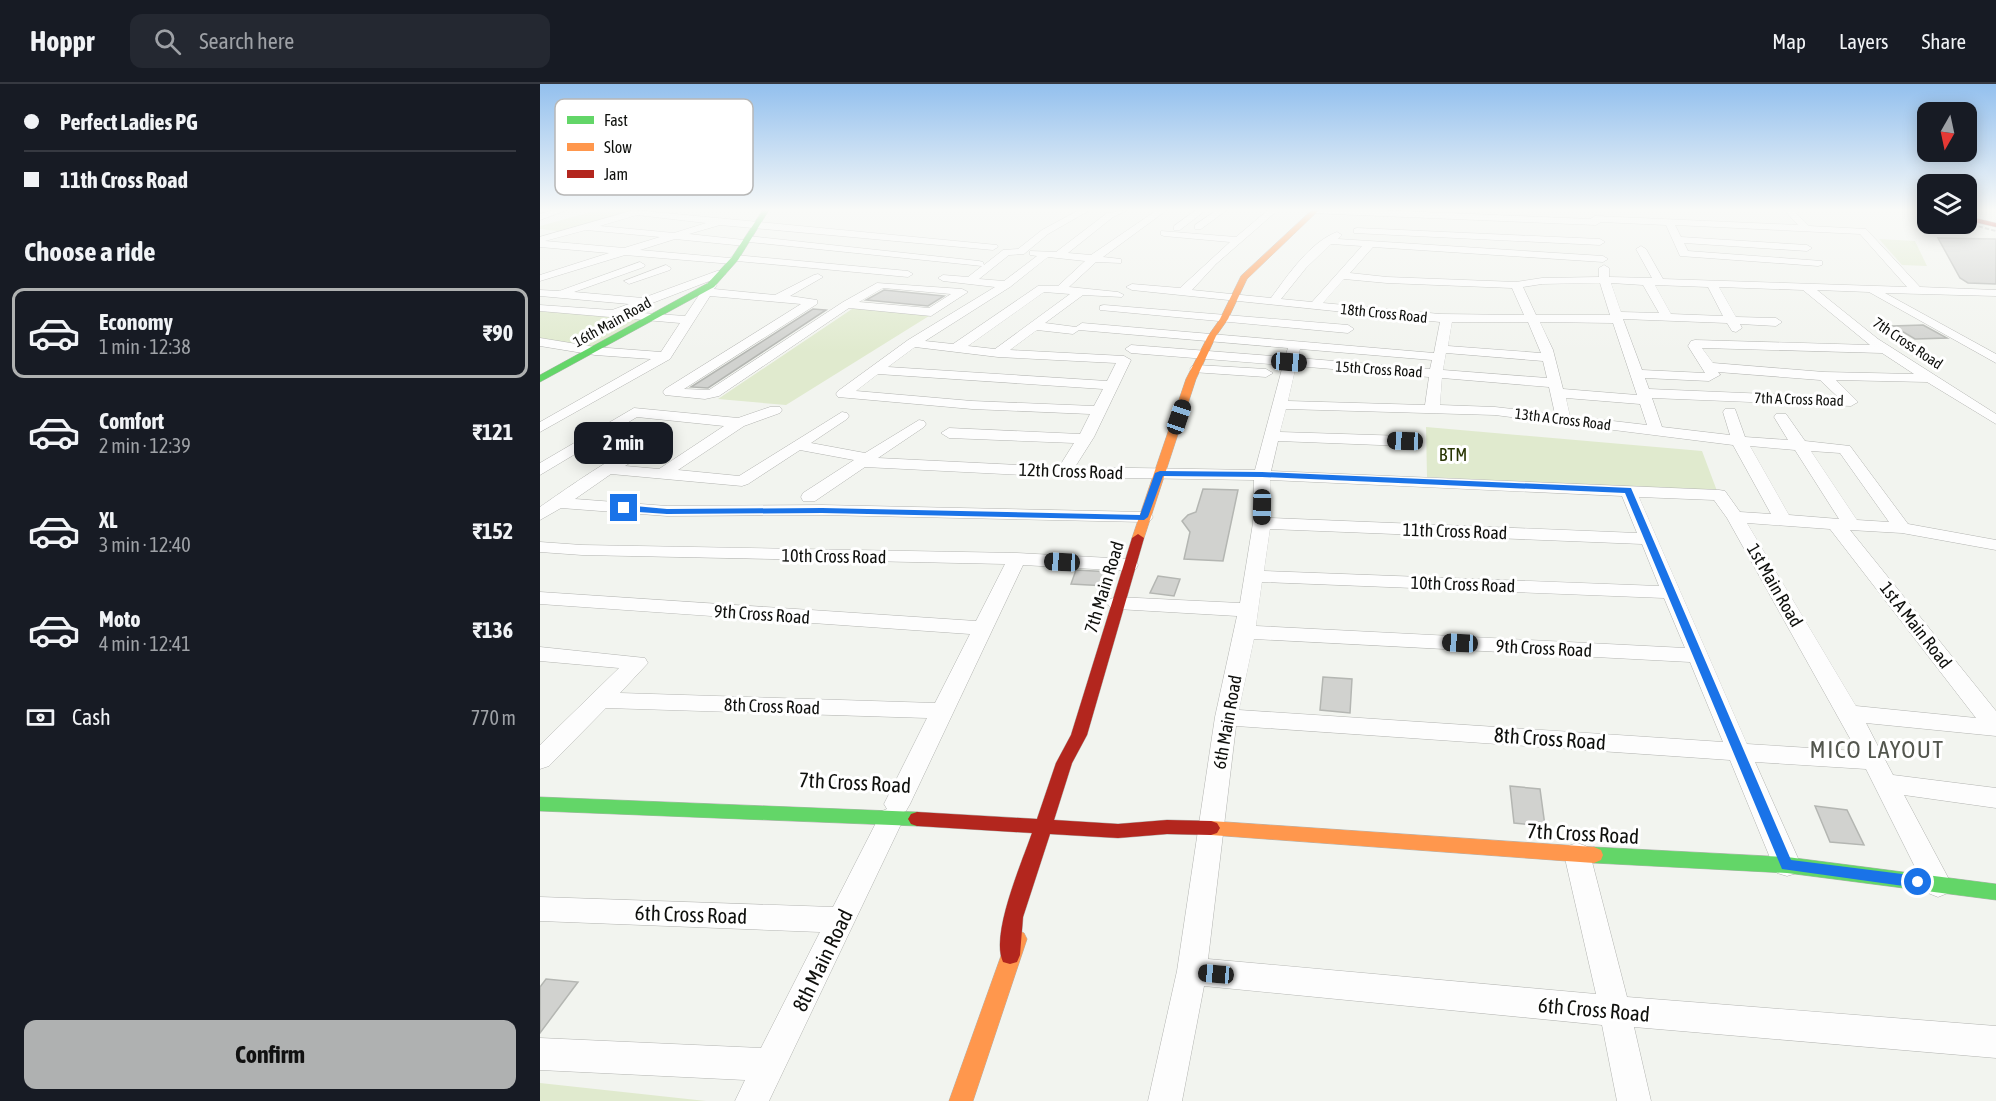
<!DOCTYPE html>
<html lang="en">
<head>
<meta charset="utf-8">
<style>
  :root { --surface:#171b24; --page:#242831; --text:#f1f3f6; --muted:#9ea1a6; --line:#363941; --accent:#afb1b1 }
  body { margin:0; font-family:"Asap Condensed",sans-serif; background:var(--page); color:var(--text); height:100vh; display:flex; flex-direction:column; font-size:22px; white-space:nowrap }
  * { box-sizing:border-box; margin:0 }
  p { font-size:20px; color:var(--muted) }
  .icon { flex:none; width:33px; height:33px; fill:none; stroke:currentColor; stroke-width:2; stroke-linecap:round; stroke-linejoin:round }
  .map { position:relative; flex:1; overflow:hidden }
  .panel { display:flex; flex-direction:column; background:var(--surface); width:540px }
  .panel>* { flex:none }
  .hud { display:grid; align-content:center; height:132px; padding:0 24px; background:var(--surface) }
  .needle { width:39px; rotate:189deg }
  .fabs { position:absolute; left:1377px; top:18px; display:grid; gap:12px }
  .fabs a { display:grid; place-items:center; width:60px; height:60px; border-radius:12px; background:var(--surface); box-shadow:0 3px 15px #0003; font-size:30px }
  .end { position:absolute; width:27px; height:27px; margin:-14px; border:8px solid #1a73e8; background:#fff; box-shadow:0 0 0 3px #fff }
  .from { border-radius:50% }
  .bubble { position:absolute; height:42px; border-radius:12px; background:var(--surface); box-shadow:0 3px 15px #0003; font-size:20px; font-weight:700; line-height:42px; text-align:center }
  .car { position:absolute; width:18px; height:36px; margin:-18px -9px; border-radius:8px; box-shadow:0 0 4px 2px #0007; background:linear-gradient(#222 24%,#8ab4d8 0 40%,#222 0 76%,#8ab4d8 0 86%,#222 0) }
  .hud b { display:flex; align-items:center; gap:21px; height:57px; font-size:22px }
  .hud b+b { border-top:2px solid var(--line) }
  .hud i { width:15px; height:15px; background:var(--text) }
  ul { padding:0; list-style:none }
  li { display:flex; align-items:center; gap:18px; height:90px; margin:0 12px 9px; padding:0 12px; border:3px solid transparent; border-radius:12px }
  li div { flex:1 }
  li b { display:block; font-size:22px }
  li em { font-style:normal; font-weight:700 }
  li.on { border-color:var(--accent) }
  li>.icon { width:54px; height:54px; stroke-width:1.5 }
  h2 { padding:0 24px; font-size:27px; line-height:72px }
  .pay { display:flex; align-items:center; gap:15px; height:66px; padding:0 24px; font-size:22px }
  .pay p { margin-inline-start:auto }
  .primary-button { display:flex; gap:12px; margin-top:auto; padding:12px 24px }
  .primary-button a { flex:1; height:69px; border-radius:12px; background:var(--accent); color:#111; font-size:24px; font-weight:700; line-height:69px; text-align:center }
  header { display:flex; align-items:center; gap:36px; box-sizing:border-box; height:84px; padding:0 30px; background:var(--surface); border-bottom:2px solid var(--line) }
  header strong { font-size:28px }
  nav { display:flex; gap:33px; margin-inline-start:auto; font-size:21px }
  .search { width:420px; height:54px; background:var(--page); display:flex; align-items:center; gap:15px; box-sizing:border-box; padding:0 21px; border-radius:12px; color:var(--muted); font-size:22px }
  main { display:flex; flex:1; min-height:0 }
  .map>svg:first-child { display:block }
  .green { fill:#e0eace }
  .building { fill:#d1d2cf; stroke:#b4b6b2; stroke-width:1.5 }
  .lines { fill:none; stroke-linecap:round; stroke-linejoin:round }
  .street-casing { stroke:#b3b4b1; stroke-width:1 }
  .fast-casing { stroke:#b3b4b1; stroke-width:1 }
  .slow-casing { stroke:#b3b4b1; stroke-width:1 }
  .jam-casing { stroke:#b3b4b1; stroke-width:1 }
  .street { fill:#fdfdfd; fill-rule:evenodd }
  .fast { fill:#63d668; fill-rule:evenodd }
  .slow { fill:#ff974d; fill-rule:evenodd }
  .jam { fill:#b3261e; fill-rule:evenodd }
  .rail { stroke:#b7b8b7; stroke-width:2; stroke-dasharray:4.5 2; stroke-linecap:butt }
  .route { fill:#1a73e8 }
  .labels { text-anchor:middle; dominant-baseline:central; stroke-width:6; stroke-linejoin:round; paint-order:stroke }
  .far-street-label { font-size:15px; fill:#0f100d; stroke:#fff }
  .park-label { font-size:18px; fill:#293604; stroke:#fff }
  .street-label { font-size:18px; fill:#0f100d; stroke:#fff }
  .near-street-label { font-size:21px; fill:#0f100d; stroke:#fff }
  .near-neighbourhood-label { font-size:24px; letter-spacing:1.5px; fill:#53564e; stroke:#fff }
  .key { fill:#fff; stroke:#b7b7b6; stroke-width:1.5 }
  .key-label { font-size:16px; fill:#0f100d }
</style>
</head>
<body>
<header>
<strong>Hoppr</strong>
<div class="search"><svg class="icon" aria-label="search" viewBox="0 0 24 24"><circle cx="10" cy="10" r="6"/><path d="M15 15l6 6"/></svg>Search here</div>
<nav><a>Map</a><a>Layers</a><a>Share</a></nav>
</header>
<main>
<section class="panel">
<div class="hud">
<b><i class="from"></i>Perfect Ladies PG</b>
<b><i></i>11th Cross Road</b>
</div>
<h2>Choose a ride</h2>
<ul>
<li class="on"><svg class="icon" aria-label="car" viewBox="0 0 24 24"><path d="M5 17H2v-5l4-1 3-4h7l3 4 3 1v5h-3M9 17h6M6 11h13"/><circle cx="7" cy="17" r="2"/><circle cx="17" cy="17" r="2"/></svg><div><b>Economy</b><p>1 min · 12:38</p></div><em>₹90</em></li>
<li><svg class="icon" aria-label="car" viewBox="0 0 24 24"><path d="M5 17H2v-5l4-1 3-4h7l3 4 3 1v5h-3M9 17h6M6 11h13"/><circle cx="7" cy="17" r="2"/><circle cx="17" cy="17" r="2"/></svg><div><b>Comfort</b><p>2 min · 12:39</p></div><em>₹121</em></li>
<li><svg class="icon" aria-label="car" viewBox="0 0 24 24"><path d="M5 17H2v-5l4-1 3-4h7l3 4 3 1v5h-3M9 17h6M6 11h13"/><circle cx="7" cy="17" r="2"/><circle cx="17" cy="17" r="2"/></svg><div><b>XL</b><p>3 min · 12:40</p></div><em>₹152</em></li>
<li><svg class="icon" aria-label="car" viewBox="0 0 24 24"><path d="M5 17H2v-5l4-1 3-4h7l3 4 3 1v5h-3M9 17h6M6 11h13"/><circle cx="7" cy="17" r="2"/><circle cx="17" cy="17" r="2"/></svg><div><b>Moto</b><p>4 min · 12:41</p></div><em>₹136</em></li>
</ul>
<div class="pay"><svg class="icon" aria-label="cash" viewBox="0 0 24 24"><path d="M3 7h18v10H3z"/><circle cx="12" cy="12" r="2"/></svg>Cash<p>770 m</p></div>
<div class="primary-button"><a>Confirm</a></div>
</section>
<div class="map">
<svg width="1456" height="1017" viewBox="0 0 1456 1017">
  <rect width="100%" height="100%" fill="#f2f4ef"/>
  <path class="green" d="M58 126H101L25 148 0 145V142Z
    M1339 155 1375 157 1387 182 1362 181Z
    M315 223 389 232 246 321 178 315Z
    M0 226 109 235 55 265 0 257Z
    M886 343 1162 367 1177 407 887 393Z
    M0 999 166 1017H0Z"/>
  <path class="building" d="M1398 154 1456 155V200L1428 199 1420 194Z
    M344 206 404 212 388 222 326 216Z
    M273 225 286 226 168 304 151 303Z
    M1383 241 1407 254 1375 255 1353 242Z
    M663 405 698 406 683 477 644 475 650 448 642 437 648 431 656 428Z
    M536 486 571 488 567 502 531 500Z
    M618 492 640 495 634 512 610 509Z
    M783 593 812 595 810 629 780 626Z
    M970 702 1000 705 1005 742 974 739Z
    M1275 722 1307 726 1324 761 1290 758Z
    M6 895 38 898 0 949V903Z"/>
  <g class="lines">
    <g class="street-casing">
      <path id="street" d="M13 126H27L0 136V130Z
        M94 126 457 161 458 163 453 166 180 141 149 150 204 156 208 152 439 177 443 178 444 181 463 166 478 165 502 146 539 126H550L508 150 484 170 469 171 439 195 464 197 497 172 490 171V167L516 168 567 129 588 126 573 133 528 169 551 171 617 126H627L563 173 581 175V179L556 178 529 203 578 208 584 211 582 213 543 211 505 239 536 243 542 239 894 269 900 238 592 206 586 203 592 200 640 204 690 158 624 152 621 151V147L696 153 728 126H738L676 180 652 206 731 214C748 191 770 158 797 148L802 151 798 155 1063 172 1068 175 1063 178 833 163 810 189 847 193 976 198 1002 194 1059 193V184L1064 181 1069 184V193L1112 194 1096 165 1101 162 1106 165 1123 195 1367 203 1320 150 1135 141 1141 153 1267 161 1272 164 1267 167 1144 159 1148 167 1282 177V181L1278 182 1140 172 1126 141 1061 138 1056 141 770 129 766 126H837L1050 135 1055 132 1258 141 1244 126H1253L1269 142 1326 145 1380 203 1456 206V212L1345 209 1456 270V279L1329 208 1277 206 1338 255 1456 330V340L1387 298 1296 296 1318 318 1311 322 1112 314 1122 343 1190 351 1183 328 1185 325H1195L1205 353 1248 356 1234 333 1236 330H1246L1265 357 1310 362 1368 440 1456 456V466L1362 449 1310 446 1456 627V652L1326 639 1353 691 1456 704V724L1364 711 1412 801 1408 809 1398 813 1388 809 1326 685 1215 678 1261 781 1257 789 1247 792 1237 789 1233 781 1190 676 696 642 668 875 1056 910 1024 770 1028 762 1037 759 1046 762 1050 770 1087 913 1456 942V974L1094 943 1111 1017H1077L1062 941 664 902 642 1017H608L637 887 675 633 697 532 577 525 570 523 567 519 570 515 577 513 700 519 713 439 714 396 524 393 325 383 275 417H263L261 413 263 409 314 376 260 366 208 400 202 402 71 390 35 415 127 422 282 421 604 428 610 429 613 433 610 437 604 438 282 431 127 432 21 424 0 436V423C19 410 99 352 117 357L120 360 85 382 119 385 184 342 97 333 0 391V379L94 324 198 334 230 323H240L242 326 240 329 204 342 138 386 199 392 302 328 307 329 309 332 307 335 271 359 325 369 379 336 384 337 386 340 384 343 338 374 519 383 534 359 409 354 401 349 409 344 540 350 550 330 432 325 298 313 296 310 298 307 368 256 455 203 403 197 398 194 403 191 428 193 442 182 209 158 205 162 135 155 100 166 190 174 195 171 368 187 373 190 368 193 197 177 192 180 85 171 0 197V191L69 169 0 163V153ZM97 131 166 139 134 149 60 142ZM46 146 120 153 84 164 5 157ZM791 160 822 162 772 218 741 215 766 184ZM508 173 545 177 518 202H498L413 260 385 257 470 203ZM804 195 847 199 972 204 984 231 900 230 783 219ZM1060 199 1070 231H996L983 203 1002 200ZM1071 199 1103 201 1119 229 1081 228ZM1115 201 1168 203 1183 232 1131 230ZM1179 203 1263 206 1330 261 1155 256 1151 257 1148 262 1165 289 1102 286 1083 235 1187 239 1192 247 1196 248 1202 244 1200 240 1236 242 1242 238 1236 234 1196 233ZM504 208 530 210 455 265 428 262ZM912 238H988L1001 269 908 262ZM1000 238 1073 239 1097 311 1023 305 1013 266ZM497 246 533 250 539 246 748 264 745 273 591 261 585 265 591 269 743 281 715 386 535 383 554 353 591 276 584 272 470 266ZM375 263 458 273 576 279 567 297 348 283ZM1162 264 1342 269 1374 290 1284 288 1173 279ZM760 265 892 276 890 285 758 274ZM906 269 1003 277 1007 294 903 286ZM756 282 889 293 885 321 748 317ZM1178 288 1280 296 1298 313 1109 305 1105 294 1169 297 1180 291ZM338 290 563 305 554 322 432 317 316 307ZM902 294 1009 303 1015 330 955 323 900 321ZM1026 314 1100 320 1107 341 1030 332ZM746 325 955 331 1193 361 1231 430 1200 428 1185 407 1179 406 731 387 738 357 865 362 873 357 865 352 740 348ZM1210 362 1255 366 1299 435 1249 431ZM1271 367 1300 369 1349 438 1317 436ZM730 396 1082 412 1097 449 731 434ZM1099 413 1174 416 1187 434 1317 667 1207 660ZM1207 439 1290 445 1436 634 1316 622ZM730 445 1102 460 1119 502 724 487ZM722 498 1124 514 1145 564 716 542ZM714 555 1150 578 1183 658 699 626Z
        M656 126H666L640 146H634V142Z
        M677 126H687L661 145H655V141Z
        M817 144 1060 155 1065 158 1060 161 814 149V145Z
        M100 178 105 181 104 183 34 208 103 214 177 187H185V191L89 228 145 232 167 199H175L177 201 174 205 235 211 274 191 278 190 283 193 250 212 277 216V220L144 305 169 306 303 218 337 199 422 205 428 208 391 232 309 224 179 312 165 315 125 311 123 308 125 305 261 220 170 212 130 275 0 348V338L111 275 55 271 0 262V254L55 263 121 268 140 239 0 227V221L72 226 89 220 0 212V206L19 207ZM343 204 411 210 389 224 319 218Z
        M126 181 131 184 130 186 89 200 84 197Z
        M564 221 808 241 814 245 808 249 560 226V222Z
        M657 281 726 285 733 289 726 293 652 288 650 285 652 282Z
        M0 458 42 461 477 469 589 475 596 477 598 481 596 485 589 487 483 481 370 720 366 727 361 729 364 734 229 1017H195L205 996 0 986V954L221 964 280 848 0 837V813L293 823 342 727 347 725 344 720 387 634 66 624 9 682 0 685V661L79 584 0 577V563L105 574 108 579 80 609 395 619 430 550 0 520V508L436 537 465 480 42 471 0 468Z"/>
    </g>
    <g class="fast-casing">
      <path id="fast" d="M223 126H229L198 176 174 203 0 298V291L168 199 192 173Z
        M0 713 377 728 383 730 386 735 383 740 377 742 0 727Z
        M1054 763 1247 773 1456 800V816L1247 789 1054 779 1047 776 1045 771 1047 766Z"/>
    </g>
    <g class="slow-casing">
      <path id="slow" d="M772 126H779L707 195 688 235 676 252 656 295 604 454 598 458 594 457 592 454 646 295 668 252 680 235 701 192Z
        M1379 126H1388V129L1380 127Z
        M671 737 1054 763 1061 766 1063 771 1061 776 1054 779 671 751 665 749 662 744 665 739Z
        M477 846 484 849 487 855 433 1017H409L467 855 470 849Z"/>
    </g>
    <g class="jam-casing">
      <path id="jam" d="M1426 132 1456 139V143L1426 136Z
        M598 450 604 454 547 651 532 679 514 736 578 740 627 736 671 737 677 739 680 744 677 749 671 751 627 750 578 754 510 750 483 833 480 871 477 878 470 880 463 878C450 851 482 778 492 749L377 742 371 740 368 735 371 730 377 728 497 735 516 679 531 651 592 454Z"/>
    </g>
    <use href="#street" class="street"/>
    <use href="#fast" class="fast"/>
    <use href="#slow" class="slow"/>
    <use href="#jam" class="jam"/>
    <path class="rail" d="M1376 126 1388 129
      M1426 139 1456 147"/>
  </g>
  <linearGradient id="sky" x2="0" y2="1"><stop stop-color="#93c0ee"/><stop offset="0.47" stop-color="#f9faf8"/><stop offset="1" stop-color="#f9faf8" stop-opacity="0"/></linearGradient>
  <rect width="1456" height="268" fill="url(#sky)"/>
  <path class="route" d="M620 387 722 388 1091 404 1251 776 1378 792 1383 794 1385 798 1383 802 1378 804 1242 785 1085 409 722 393 623 392 608 433 604 436 282 429 127 430 84 427 79 424 84 421 127 425 282 424 600 431 615 389Z"/>
  <g class="labels">
    <g class="far-street-label">
      <text transform="translate(844 229) rotate(6)">18th Cross Road</text>
      <text transform="translate(72 238) rotate(-29)">16th Main Road</text>
      <text transform="translate(1368 259) rotate(34)">7th Cross Road</text>
      <text transform="translate(839 285) rotate(4)">15th Cross Road</text>
      <text transform="translate(1259 315) rotate(2)">7th A Cross Road</text>
      <text transform="translate(1023 335) rotate(7)">13th A Cross Road</text>
    </g>
    <g class="park-label">
      <text x="913" y="370">BTM</text>
    </g>
    <g class="street-label">
      <text transform="translate(531 387) rotate(2)">12th Cross Road</text>
      <text transform="translate(915 447) rotate(2)">11th Cross Road</text>
      <text transform="translate(294 472) rotate(1)">10th Cross Road</text>
      <text transform="translate(923 500) rotate(2)">10th Cross Road</text>
      <text transform="translate(1235 501) rotate(60)">1st Main Road</text>
      <text transform="translate(564 503) rotate(-73)">7th Main Road</text>
      <text transform="translate(222 530) rotate(4)">9th Cross Road</text>
      <text transform="translate(1376 541) rotate(52)">1st A Main Road</text>
      <text transform="translate(1004 564) rotate(3)">9th Cross Road</text>
      <text transform="translate(232 622) rotate(2)">8th Cross Road</text>
      <text transform="translate(687 638) rotate(-80)">6th Main Road</text>
    </g>
    <g class="near-street-label">
      <text transform="translate(1010 654) rotate(4)">8th Cross Road</text>
      <text transform="translate(315 698) rotate(3)">7th Cross Road</text>
      <text transform="translate(1043 749) rotate(3)">7th Cross Road</text>
      <text transform="translate(151 830) rotate(2)">6th Cross Road</text>
      <text transform="translate(282 876) rotate(-64)">8th Main Road</text>
      <text transform="translate(1054 925) rotate(5)">6th Cross Road</text>
    </g>
    <g class="near-neighbourhood-label">
      <text x="1337" y="665">MICO LAYOUT</text>
    </g>
  </g>
  <rect x="15" y="15" width="198" height="96" rx="9" class="key"/>
  <rect x="27" y="32" width="27" height="8" fill="#63d668"/>
  <rect x="27" y="59" width="27" height="8" fill="#ff974d"/>
  <rect x="27" y="86" width="27" height="8" fill="#b3261e"/>
  <g class="key-label">
    <text x="64" y="42">Fast</text>
    <text x="64" y="69">Slow</text>
    <text x="64" y="96">Jam</text>
  </g>
</svg>
<div class="fabs">
<a><svg class="needle" viewBox="-14 -14 28 28"><path d="M0-13l5 13h-10z" fill="#e53935"/><path d="M0 13l5-13h-10z" fill="#9ea1a6"/></svg></a>
<a><svg class="icon" aria-label="layers" viewBox="0 0 24 24"><path d="M12 4l9 5-9 5-9-5zM3 14l9 5 9-5"/></svg></a>
</div>
<i class="end from" style="left:1378px;top:798px"></i>
<i class="end" style="left:84px;top:424px"></i>
<div class="bubble" style="left:34px;top:338px;width:99px">2 min</div>
<i class="car" style="left:749px;top:278px;rotate:94deg"></i>
<i class="car" style="left:639px;top:333px;rotate:19deg"></i>
<i class="car" style="left:865px;top:357px;rotate:272deg"></i>
<i class="car" style="left:722px;top:423px;rotate:181deg"></i>
<i class="car" style="left:522px;top:478px;rotate:273deg"></i>
<i class="car" style="left:920px;top:559px;rotate:273deg"></i>
<i class="car" style="left:676px;top:890px;rotate:275deg"></i>
</div>
</main>
</body>
</html>
